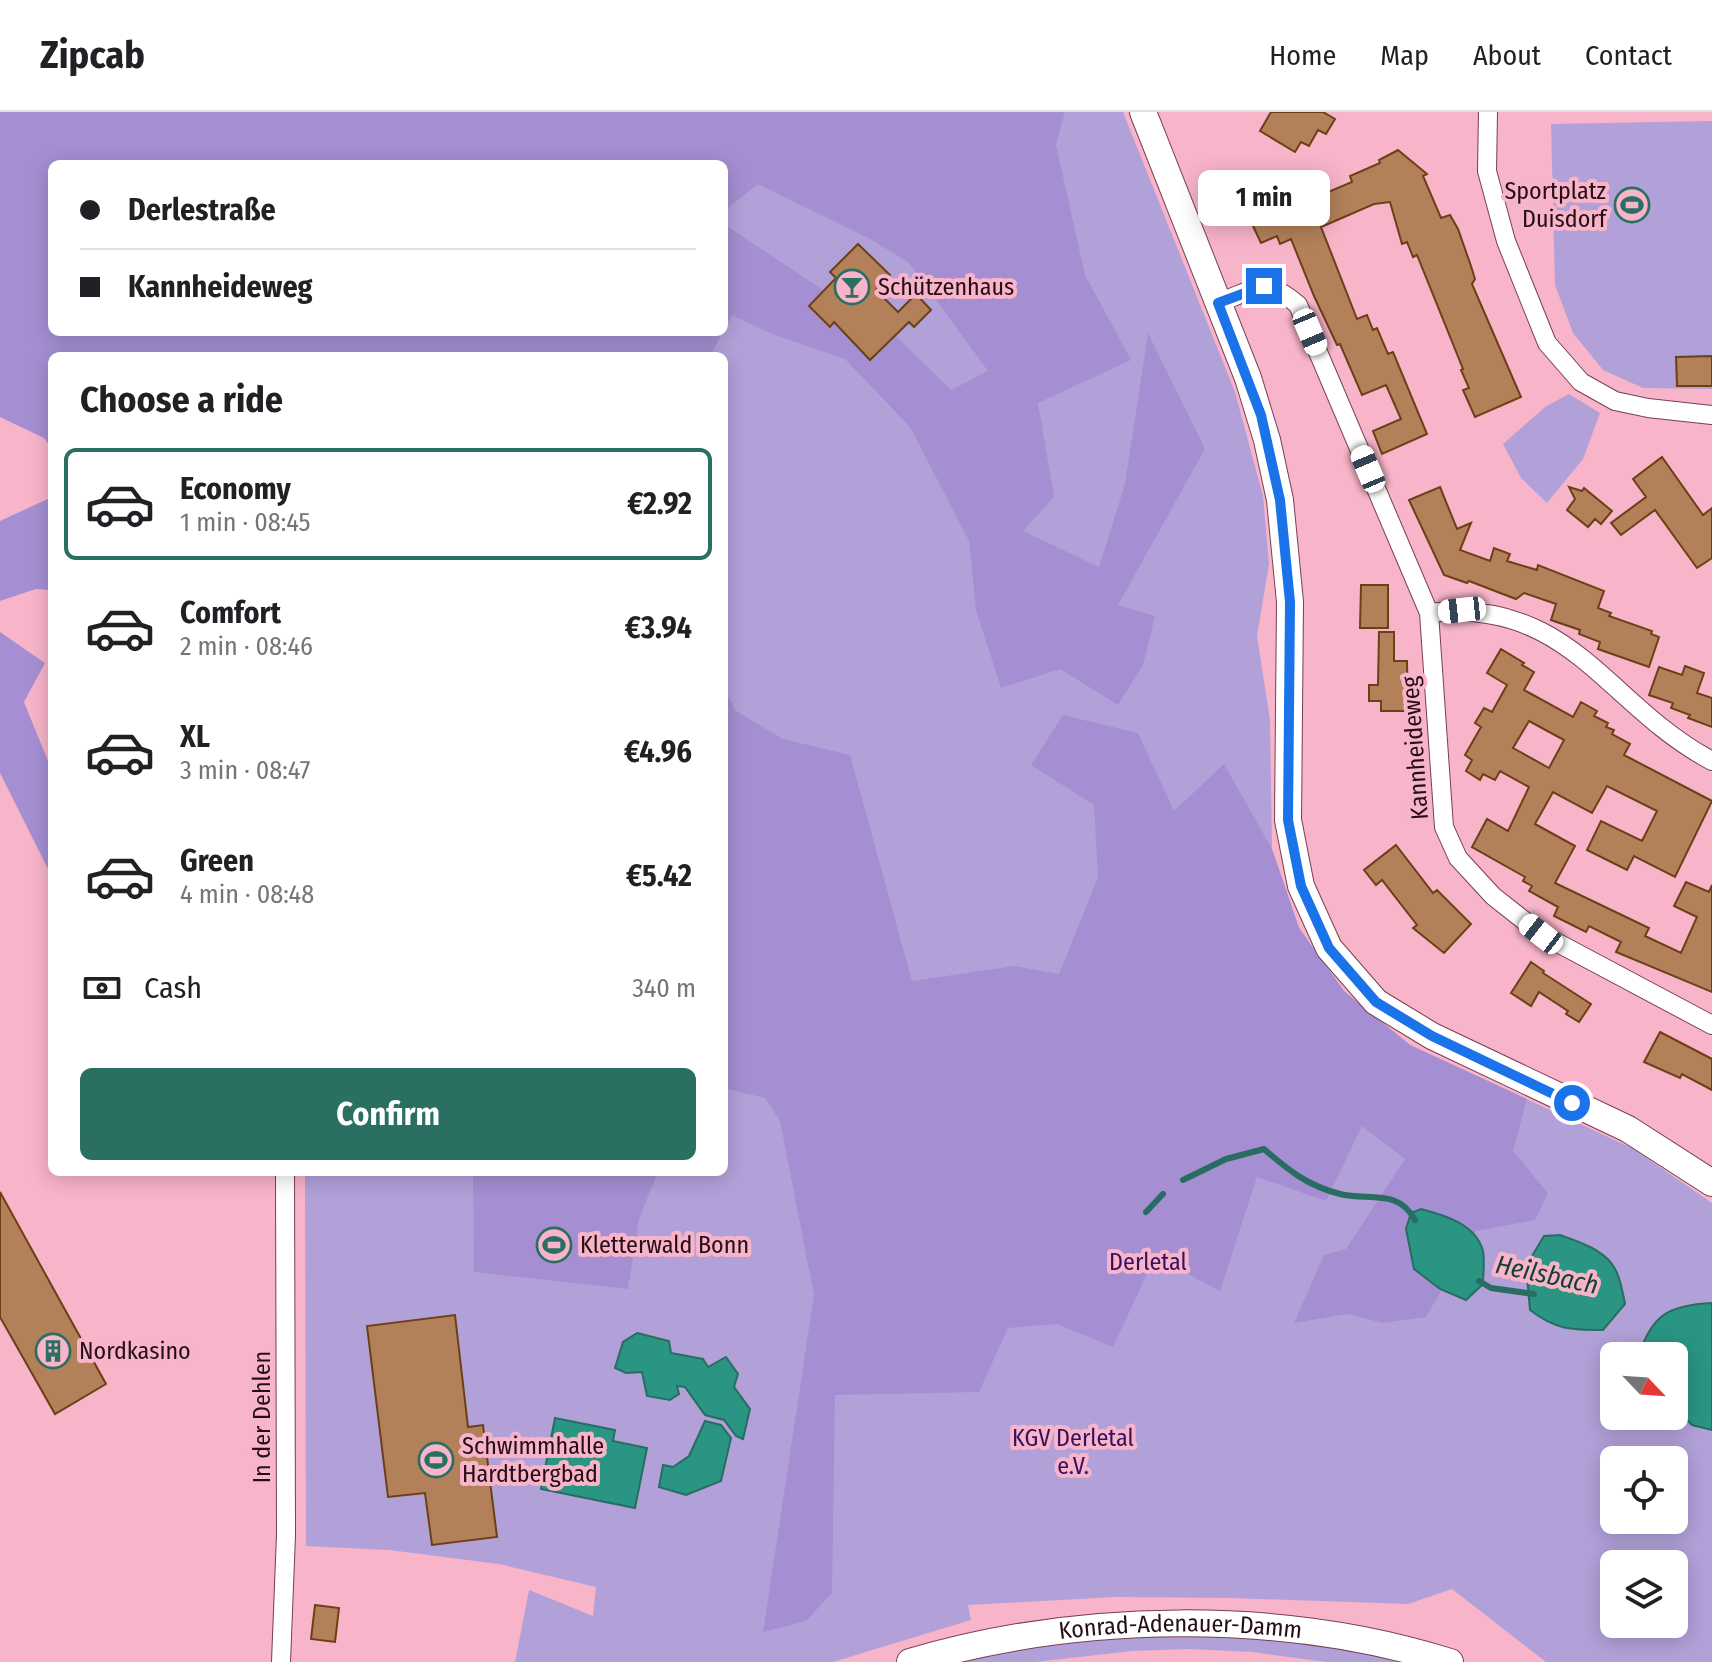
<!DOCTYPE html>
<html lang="en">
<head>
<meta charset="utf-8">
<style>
  :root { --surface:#fff; --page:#f6f6f6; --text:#202124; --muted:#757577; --line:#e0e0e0; --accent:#2b6f62 }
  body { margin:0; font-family:"Fira Sans Condensed",sans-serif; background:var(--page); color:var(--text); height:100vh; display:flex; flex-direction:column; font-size:30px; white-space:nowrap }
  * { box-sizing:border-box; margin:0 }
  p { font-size:26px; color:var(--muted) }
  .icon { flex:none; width:44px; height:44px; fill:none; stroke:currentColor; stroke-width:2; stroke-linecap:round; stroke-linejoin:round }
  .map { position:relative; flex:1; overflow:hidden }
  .side { position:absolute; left:48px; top:240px; width:680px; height:824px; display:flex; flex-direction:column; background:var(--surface); border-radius:12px; box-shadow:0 4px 20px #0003 }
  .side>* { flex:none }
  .banner { position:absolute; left:48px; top:48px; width:680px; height:176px; border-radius:12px; box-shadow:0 4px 20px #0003; display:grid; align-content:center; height:176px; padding:0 32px; background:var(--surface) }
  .needle { width:52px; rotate:115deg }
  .tools { position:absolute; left:1600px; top:1230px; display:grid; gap:16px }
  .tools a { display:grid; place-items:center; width:88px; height:88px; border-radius:12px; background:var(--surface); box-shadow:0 4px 20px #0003; font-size:40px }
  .end { position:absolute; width:36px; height:36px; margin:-18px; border:10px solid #1a73e8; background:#fff; box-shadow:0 0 0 4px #fff }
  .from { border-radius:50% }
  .bubble { position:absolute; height:56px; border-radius:12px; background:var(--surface); box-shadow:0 4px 20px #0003; font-size:26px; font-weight:700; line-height:56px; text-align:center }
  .car { position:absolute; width:24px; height:48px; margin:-24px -12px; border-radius:10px; box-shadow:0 0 6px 2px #0007; background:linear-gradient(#fff 24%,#345 0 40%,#fff 0 76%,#345 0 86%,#fff 0) }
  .banner b { display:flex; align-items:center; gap:28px; height:76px; font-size:30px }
  .banner b+b { border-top:2px solid var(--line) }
  .banner i { width:20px; height:20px; background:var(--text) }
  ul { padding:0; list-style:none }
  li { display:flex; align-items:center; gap:24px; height:112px; margin:0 16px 12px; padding:0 16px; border:4px solid transparent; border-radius:12px }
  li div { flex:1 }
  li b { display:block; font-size:30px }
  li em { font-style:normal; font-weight:700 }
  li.active { border-color:var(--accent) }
  li>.icon { width:72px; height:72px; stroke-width:1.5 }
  h2 { padding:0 32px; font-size:36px; line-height:96px }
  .pay { display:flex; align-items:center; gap:20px; height:88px; padding:0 32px; font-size:30px }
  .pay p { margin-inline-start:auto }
  .button { display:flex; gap:16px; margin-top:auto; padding:16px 32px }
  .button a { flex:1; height:92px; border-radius:12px; background:var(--accent); color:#fff; font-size:32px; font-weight:700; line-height:92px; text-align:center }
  header { display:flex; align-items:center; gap:48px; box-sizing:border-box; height:112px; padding:0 40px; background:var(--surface); border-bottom:2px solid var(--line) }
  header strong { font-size:38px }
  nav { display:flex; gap:44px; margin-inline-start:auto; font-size:28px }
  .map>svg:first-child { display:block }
  .green { fill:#b2a1d9; fill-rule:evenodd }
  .forest { fill:#a58fd2 }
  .water { fill:#2a9583; stroke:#286c62; stroke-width:2 }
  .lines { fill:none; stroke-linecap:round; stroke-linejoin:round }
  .stream { stroke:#286c62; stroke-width:6 }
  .building { fill:#b38159; stroke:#6c3f17; stroke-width:2; fill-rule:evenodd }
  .street-casing { stroke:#783f53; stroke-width:20 }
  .secondary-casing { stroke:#783f53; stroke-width:28 }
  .street { stroke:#fff; stroke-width:18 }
  .secondary { stroke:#fff; stroke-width:26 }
  .route { stroke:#1a73e8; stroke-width:10 }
  .labels { text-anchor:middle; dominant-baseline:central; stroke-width:8; stroke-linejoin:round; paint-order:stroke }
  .poi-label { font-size:24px; fill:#250e16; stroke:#f8b4c9; text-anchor:start }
  .street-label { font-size:24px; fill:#250e16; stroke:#f8b4c9 }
  .park-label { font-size:24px; fill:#351060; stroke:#f8b4c9 }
  .water-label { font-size:26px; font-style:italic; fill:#114037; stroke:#f8b4c9 }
</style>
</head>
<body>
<header>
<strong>Zipcab</strong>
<nav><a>Home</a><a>Map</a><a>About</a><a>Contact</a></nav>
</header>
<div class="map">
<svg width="1712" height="1550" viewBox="0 0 1712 1550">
  <rect width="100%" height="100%" fill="#f8b4c9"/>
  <path class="green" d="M0 0H1123L1235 280 1263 384 1269 452 1257 524 1270 608 1272 737 1299 816 1344 879 1410 933 1632 1036 1712 1091V1550H1546L1452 1477 1408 1492 1231 1486 1115 1485 968 1493 971 1508 833 1550H515L529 1478 593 1504 596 1475 499 1452 389 1438 306 1434 305 1060H724V244H519L494 220H724V52H52ZM1614 1244H1674V1304H1614ZM1614 1348H1674V1408H1614ZM1614 1452H1674V1512H1614Z
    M1712 9V277L1643 276 1603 258 1573 221 1555 173 1551 12Z
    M1569 282 1600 301 1583 347 1547 391 1521 366 1503 332 1545 295Z
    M1219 1523 1322 1533 1406 1550H1326L1252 1540 1190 1537 1132 1539 1035 1550H956L1030 1535 1121 1525Z"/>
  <path class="forest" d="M0 0H1065L1056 33 1085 163 1131 248 1038 291 1054 385 1023 419 1099 455 1125 372 1148 221 1205 337 1118 493 1155 504 1143 553 1118 593 1060 557 1001 576 976 498 969 429 910 315 845 247 772 222 732 203 724 218V112L823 178 864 222 897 225 951 278 988 259 909 151 872 128 758 72 724 99V52H52V220H723L710 244H52V337L44 326 0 305Z
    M52 385V478L36 477 0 489V409Z
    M0 520 45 551 24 590 52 659V765L0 661Z
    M724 577 736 599 783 627 850 643 912 869 1014 854 1059 862 1098 765 1094 693 1031 653 1063 603 1138 621 1174 699 1224 652 1272 737 1299 816 1344 879 1410 933 1527 987 1513 1039 1548 1081 1535 1108 1476 1119 1426 1205 1383 1211 1347 1202 1294 1211 1324 1143 1346 1137 1405 1047 1362 1014 1326 1089 1257 1065 1220 1179 1155 1145 1113 1235 1057 1212 1008 1216 979 1280 835 1283 832 1481 806 1509 763 1520 814 1183 780 1009 765 986 724 976Z
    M473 1060H658L639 1107 628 1177 474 1160Z"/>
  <path class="water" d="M1421 1097C1444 1103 1476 1112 1483 1139 1485 1149 1483 1162 1483 1172L1466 1188 1440 1177 1414 1157 1406 1117 1411 1101Z
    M1560 1123C1580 1130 1609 1139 1617 1161 1621 1170 1623 1182 1625 1192L1603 1218C1571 1218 1556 1218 1530 1198L1526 1154 1544 1124Z
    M1712 1191V1318L1692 1313 1674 1295V1244H1639C1651 1203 1669 1193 1712 1191Z
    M637 1221 669 1229 671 1241 703 1247 708 1255 726 1245 738 1262 734 1275 750 1297 743 1327 736 1324 724 1308 705 1303 685 1275 677 1274 679 1282 670 1288 647 1284 642 1260 626 1261 615 1256 623 1230Z
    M555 1306 615 1318 613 1329 647 1336 635 1396 541 1377Z
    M705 1309 721 1313 731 1326 721 1369 686 1383 659 1375 663 1353 673 1355 689 1344Z"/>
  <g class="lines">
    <path class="stream" d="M1183 1068 1226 1047 1264 1037C1288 1058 1308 1074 1340 1082 1368 1089 1398 1076 1415 1108
      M1146 1100 1163 1082
      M1479 1169 1491 1176 1534 1182"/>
  </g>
  <path class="building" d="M1271 0H1323L1335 7 1326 22 1318 18 1309 34 1301 30 1295 40 1260 19Z
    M1398 38 1427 62 1423 64 1441 106 1450 103 1458 117 1471 154 1475 167 1472 172 1521 285 1475 305 1463 278 1469 276 1461 258 1463 257 1417 143 1413 145 1407 130 1402 132 1390 90 1374 92 1321 115 1357 207 1367 203 1373 218 1377 216 1388 242 1393 240 1427 322 1382 342 1373 319 1401 307 1386 273 1362 283 1340 232 1337 233 1314 184 1291 127 1280 132 1277 124 1261 131 1253 114 1256 112 1252 101 1301 80 1305 90 1352 70 1350 64 1380 51 1379 48Z
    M858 132 890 163 876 178 898 200 916 182 931 198 914 215 909 210 870 248 834 210 830 215 809 194 836 166 830 160Z
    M1712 244V274H1677L1676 245Z
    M1662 345 1703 403 1712 396V446L1697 456 1655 398 1621 423 1611 411 1646 385 1633 367Z
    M1440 375 1457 417 1471 411 1460 438 1490 449 1494 436 1510 442 1507 449 1537 458 1538 453 1604 479 1598 496 1611 501 1609 504 1652 519 1651 522 1659 525 1649 555 1598 537 1600 530 1579 522 1580 518 1551 508 1556 492 1524 481 1516 487 1469 469 1467 471 1444 463 1409 388Z
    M1569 375 1582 379 1584 376 1612 399 1601 412 1595 407 1588 415 1567 398 1575 387Z
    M1361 473H1388V516H1360Z
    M1379 520H1394V549H1407L1408 599H1381V589H1369V573H1378Z
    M1501 537 1524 551 1522 553 1534 560 1524 578 1573 605 1581 590 1597 599 1594 604 1608 611 1606 615 1614 618 1612 622 1630 632 1624 643 1712 689 1675 765 1634 744 1627 758 1587 738 1601 709 1642 729 1657 699 1607 674 1592 701 1553 680 1535 712 1575 734 1555 771 1649 816 1645 824 1681 841 1697 805 1674 794 1686 770 1709 780 1712 773V880L1616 840 1621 830 1589 814 1586 820 1554 804 1558 795 1529 779 1532 774 1523 769 1525 765 1472 735 1487 707 1508 719 1529 675 1500 659 1495 668 1483 662 1480 668 1466 659 1472 648 1465 643 1481 615 1475 611 1484 596 1492 600 1507 573 1487 561ZM1529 609 1564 628 1549 656 1513 636Z
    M1685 554 1704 561 1697 581 1712 586V615L1688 606 1690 603 1671 596 1673 591 1649 583 1659 555 1682 563Z
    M1396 733 1433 781 1437 778 1471 812 1444 841 1413 816 1417 813 1382 768 1376 773 1364 758Z
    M1531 850 1544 859 1543 861 1591 892 1579 910 1566 902 1568 899 1539 880 1531 894 1511 881Z
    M1660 920 1712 947V978L1682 962 1680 966 1644 950Z
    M0 1080 106 1272 55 1302 0 1205Z
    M455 1203 468 1315 483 1313 497 1425 432 1433 425 1381 388 1385 367 1214Z
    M315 1493 339 1496 335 1530 311 1527Z"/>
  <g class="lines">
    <g class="street-casing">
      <path id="street" d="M1488 0 1487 59 1506 129 1547 231 1581 270 1615 289 1648 296 1712 303
        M1218 191C1253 178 1266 164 1298 193L1429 501 1444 715 1458 746 1493 784 1541 822 1712 913
        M1429 501C1572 486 1605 592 1712 649
        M281 1550 286 1423 285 1060"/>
    </g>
    <g class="secondary-casing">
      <g id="secondary">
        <path d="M1143 0 1248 266 1267 328 1280 388 1290 490 1288 708 1301 774 1329 836 1376 890 1432 924 1628 1017 1712 1071"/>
        <path id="s1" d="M910 1550C1078 1500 1283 1497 1450 1550"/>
      </g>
    </g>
    <use href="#street" class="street"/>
    <use href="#secondary" class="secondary"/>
  </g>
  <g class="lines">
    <path class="route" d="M1264 174 1218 191 1261 303 1280 388 1290 490 1288 708 1301 774 1329 836 1376 890 1432 924 1572 991"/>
  </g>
  <defs>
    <g id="stadium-ring" transform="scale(1.8)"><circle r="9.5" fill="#f8b4c9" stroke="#2b6f62" stroke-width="1.5"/><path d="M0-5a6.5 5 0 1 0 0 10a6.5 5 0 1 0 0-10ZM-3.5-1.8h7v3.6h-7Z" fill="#2b6f62"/></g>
    <g id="bar-ring" transform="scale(1.8)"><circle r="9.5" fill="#f8b4c9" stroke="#2b6f62" stroke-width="1.5"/><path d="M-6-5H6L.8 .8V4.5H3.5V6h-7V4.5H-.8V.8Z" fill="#2b6f62"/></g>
    <g id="building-ring" transform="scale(1.8)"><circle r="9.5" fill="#f8b4c9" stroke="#2b6f62" stroke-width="1.5"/><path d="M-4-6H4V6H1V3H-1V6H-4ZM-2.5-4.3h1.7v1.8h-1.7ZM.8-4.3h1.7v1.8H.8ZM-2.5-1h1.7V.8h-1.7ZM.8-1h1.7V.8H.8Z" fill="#2b6f62"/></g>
  </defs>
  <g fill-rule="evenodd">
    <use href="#stadium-ring" x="1632" y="93"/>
    <use href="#bar-ring" x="852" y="175"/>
    <use href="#stadium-ring" x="554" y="1133"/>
    <use href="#building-ring" x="53" y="1239"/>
    <use href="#stadium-ring" x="436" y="1348"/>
  </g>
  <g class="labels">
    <g class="poi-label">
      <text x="1606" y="79" text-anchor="end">Sportplatz<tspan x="1606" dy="28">Duisdorf</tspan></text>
      <text x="878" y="175">Schützenhaus</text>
      <text x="580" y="1133">Kletterwald Bonn</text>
      <text x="79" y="1239">Nordkasino</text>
      <text x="462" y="1334">Schwimmhalle<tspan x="462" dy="28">Hardtbergbad</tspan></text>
    </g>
    <g class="street-label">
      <text transform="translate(1415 636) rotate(-94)">Kannheideweg</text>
      <text transform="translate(262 1305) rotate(-90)">In der Dehlen</text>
      <text stroke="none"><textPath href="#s1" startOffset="274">Konrad-Adenauer-Damm</textPath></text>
    </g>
    <g class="park-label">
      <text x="1148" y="1150">Derletal</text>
      <text x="1073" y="1326">KGV Derletal<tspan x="1073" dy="28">e.V.</tspan></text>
    </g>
    <g class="water-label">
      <text transform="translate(1547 1163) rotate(12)">Heilsbach</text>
    </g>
  </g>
</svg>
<div class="tools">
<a><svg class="needle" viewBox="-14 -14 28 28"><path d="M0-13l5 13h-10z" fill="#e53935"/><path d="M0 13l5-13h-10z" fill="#757577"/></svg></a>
<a><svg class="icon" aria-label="locate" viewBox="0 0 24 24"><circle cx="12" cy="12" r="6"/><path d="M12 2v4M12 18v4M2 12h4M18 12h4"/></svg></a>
<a><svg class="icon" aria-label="layers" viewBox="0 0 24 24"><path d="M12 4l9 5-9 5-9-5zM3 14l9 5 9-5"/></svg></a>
</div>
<i class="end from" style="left:1572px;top:991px"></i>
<i class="end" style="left:1264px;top:174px"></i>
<div class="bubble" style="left:1198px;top:58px;width:132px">1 min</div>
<i class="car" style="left:1310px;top:220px;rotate:157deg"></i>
<i class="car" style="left:1368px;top:357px;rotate:337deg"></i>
<i class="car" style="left:1462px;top:498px;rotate:264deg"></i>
<i class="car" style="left:1541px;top:822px;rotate:308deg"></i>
<div class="banner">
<b><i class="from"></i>Derlestraße</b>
<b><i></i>Kannheideweg</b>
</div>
<section class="side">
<h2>Choose a ride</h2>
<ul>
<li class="active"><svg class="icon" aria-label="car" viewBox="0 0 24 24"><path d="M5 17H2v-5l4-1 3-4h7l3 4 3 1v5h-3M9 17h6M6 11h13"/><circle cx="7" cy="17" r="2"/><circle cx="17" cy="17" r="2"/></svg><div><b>Economy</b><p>1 min · 08:45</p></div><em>€2.92</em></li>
<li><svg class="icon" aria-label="car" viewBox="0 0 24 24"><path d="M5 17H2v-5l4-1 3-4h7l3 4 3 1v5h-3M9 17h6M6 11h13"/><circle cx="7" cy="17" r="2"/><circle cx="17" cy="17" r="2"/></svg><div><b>Comfort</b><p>2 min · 08:46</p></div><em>€3.94</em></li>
<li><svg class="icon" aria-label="car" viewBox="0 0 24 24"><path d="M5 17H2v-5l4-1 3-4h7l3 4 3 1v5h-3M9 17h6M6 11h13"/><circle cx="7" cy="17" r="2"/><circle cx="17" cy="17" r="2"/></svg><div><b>XL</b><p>3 min · 08:47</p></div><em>€4.96</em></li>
<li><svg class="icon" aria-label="car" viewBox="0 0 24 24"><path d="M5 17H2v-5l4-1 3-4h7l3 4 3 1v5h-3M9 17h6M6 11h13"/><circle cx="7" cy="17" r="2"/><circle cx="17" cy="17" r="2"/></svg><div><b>Green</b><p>4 min · 08:48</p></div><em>€5.42</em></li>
</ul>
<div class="pay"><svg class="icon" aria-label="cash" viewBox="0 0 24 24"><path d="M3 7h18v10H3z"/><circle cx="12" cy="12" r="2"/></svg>Cash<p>340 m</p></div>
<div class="button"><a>Confirm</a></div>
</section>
</div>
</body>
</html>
